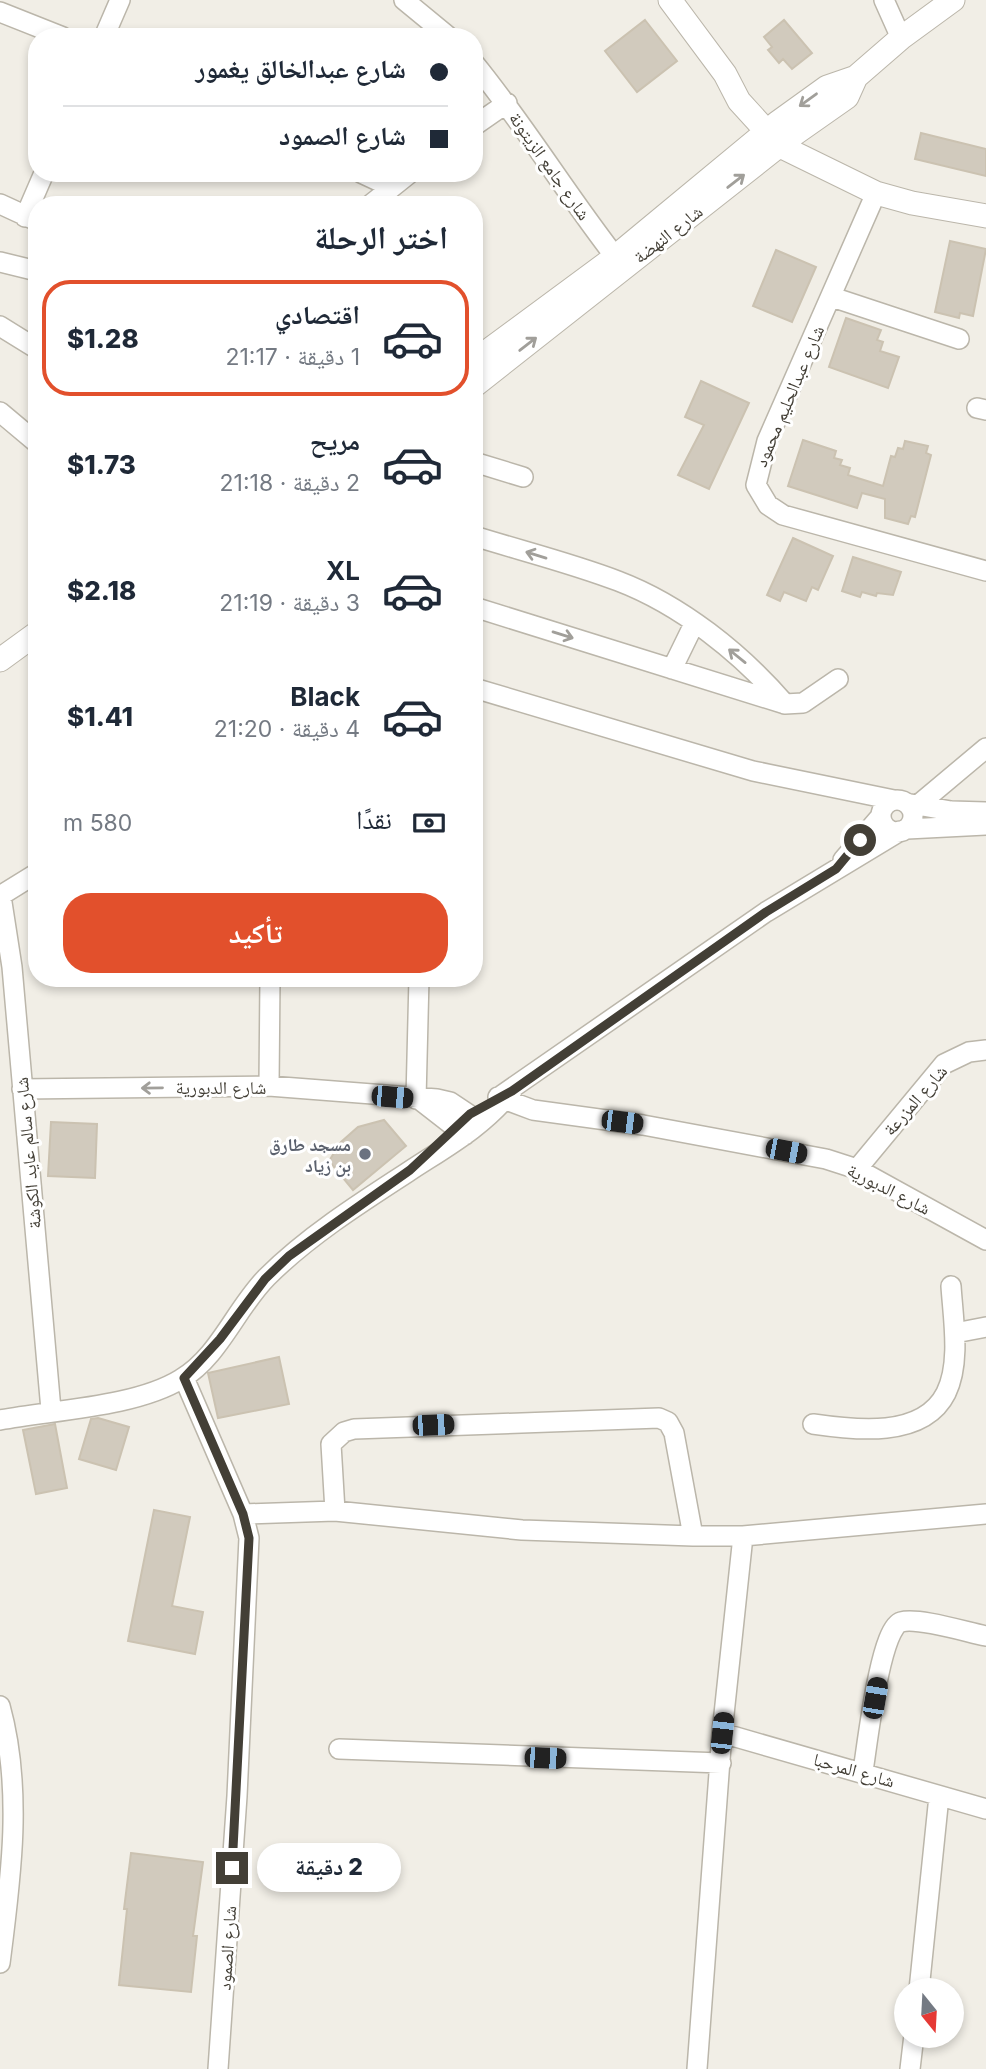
<!DOCTYPE html>
<html lang="ar">
<head>
<meta charset="utf-8">
<style>
  :root { --surface:#fff; --page:#f6f6f7; --text:#1f2937; --muted:#747a83; --line:#e0e1e3; --accent:#e2502c }
  body { margin:0; font-family:Inter,"Noto Naskh Arabic",sans-serif; background:var(--page); color:var(--text); direction:rtl; height:100vh; display:flex; flex-direction:column; font-size:26px; white-space:nowrap }
  * { box-sizing:border-box; margin:0 }
  p { font-size:23px; color:var(--muted) }
  .icon { flex:none; width:38px; height:38px; fill:none; stroke:currentColor; stroke-width:2; stroke-linecap:round; stroke-linejoin:round }
  .map { position:relative; flex:1; overflow:hidden; direction:ltr }
  .panel { position:absolute; left:28px; top:196px; width:455px; height:791px; display:flex; flex-direction:column; background:var(--surface); border-radius:28px; box-shadow:0 4px 10px #0003; direction:rtl }
  .panel>* { flex:none }
  .banner { position:absolute; left:28px; top:28px; width:455px; height:154px; border-radius:28px; box-shadow:0 4px 10px #0003; direction:rtl; display:grid; align-content:center; height:154px; padding:0 35px; background:var(--surface) }
  .needle { width:46px; rotate:162deg }
  .tools { position:absolute; left:894px; top:1978px; display:grid; gap:14px }
  .tools a { display:grid; place-items:center; width:70px; height:70px; border-radius:50%; background:var(--surface); box-shadow:0 4px 10px #0003; font-size:35px }
  .end { position:absolute; width:32px; height:32px; margin:-16px; border:9px solid #433f36; background:#fff; box-shadow:0 0 0 4px #fff }
  .from { border-radius:50% }
  .bubble { position:absolute; height:49px; border-radius:24px; background:var(--surface); box-shadow:0 4px 10px #0003; font-size:23px; font-weight:800; line-height:49px; text-align:center; direction:rtl }
  .car { position:absolute; width:21px; height:42px; margin:-21px -10px; border-radius:9px; box-shadow:0 0 5px 2px #0007; background:linear-gradient(#222 24%,#8ab4d8 0 40%,#222 0 76%,#8ab4d8 0 86%,#222 0) }
  .banner b { display:flex; align-items:center; gap:24px; height:66px; font-size:26px }
  .banner b+b { border-top:2px solid var(--line) }
  .banner i { width:18px; height:18px; background:var(--text) }
  ul { padding:0; list-style:none }
  li { display:flex; align-items:center; gap:21px; height:116px; margin:0 14px 10px; padding:0 21px; border:4px solid transparent; border-radius:28px }
  li div { flex:1 }
  li b { display:block; font-size:26px }
  li em { font-style:normal; font-weight:800 }
  li.active { border-color:var(--accent) }
  li>.icon { width:63px; height:63px; stroke-width:1.5 }
  h2 { padding:0 35px; font-size:32px; line-height:84px }
  .pay { display:flex; align-items:center; gap:18px; height:77px; padding:0 35px; font-size:26px }
  .pay p { margin-inline-start:auto }
  .action { display:flex; gap:14px; margin-top:auto; padding:14px 35px }
  .action a { flex:1; height:80px; border-radius:28px; background:var(--accent); color:#fff; font-size:28px; font-weight:800; line-height:80px; text-align:center }
  .map>svg:first-child { display:block }
  .building { fill:#d1cabd; stroke:#cbc2b1; stroke-width:2 }
  .lines { fill:none; stroke-linecap:round; stroke-linejoin:round }
  .minor-casing { stroke:#bbb6aa; stroke-width:22 }
  .tertiary-casing { stroke:#bbb6aa; stroke-width:25 }
  .minor { stroke:#fff; stroke-width:19 }
  .tertiary { stroke:#fff; stroke-width:23 }
  .oneway { stroke:#a19f9a }
  .route { stroke:#433f36; stroke-width:9 }
  .worship-dot { fill:#6b7280; stroke:#fff; stroke-width:2.5 }
  .labels { text-anchor:middle; dominant-baseline:central; stroke-width:6; stroke-linejoin:round; paint-order:stroke }
  .street-label { font-size:18px; fill:#433f36; stroke:#fff }
  .worship-label { font-size:18px; font-weight:bold; fill:#5b616d; stroke:#fff; text-anchor:end }
</style>
</head>
<body>
<div class="map">
<svg width="986" height="2069" viewBox="0 0 986 2069">
  <rect width="100%" height="100%" fill="#f1eee6"/>
  <path class="building" d="M645 20 677 61 637 92 605 51Z
    M784 20 812 53 792 69 783 59 779 63 768 50 772 47 764 37Z
    M921 133 986 149V176L915 159Z
    M950 241 986 249 973 316 960 313 959 318 935 312Z
    M776 250 816 267 792 322 753 306Z
    M846 318 881 330 877 340 883 342 880 351 899 357 888 388 829 367Z
    M701 381 749 403 709 489 678 475 704 425 685 417Z
    M803 440 836 451 834 458 842 460 840 465 850 468 848 475 883 486 891 456 895 457 898 448 903 449 905 441 928 446 926 453 931 455 915 517 911 516 908 524 885 518V499L862 493 857 508 788 486Z
    M793 538 833 556 818 590 812 587 806 601 784 592 780 601 767 595Z
    M853 557 901 572 893 595 877 593 876 596 862 592 860 597 842 591Z
    M384 1120 406 1146 353 1190 329 1161 341 1142 358 1127Z
    M51 1122 97 1124 95 1178 48 1176Z
    M279 1357 289 1404 218 1418 208 1373Z
    M98 1418 129 1427 116 1470 79 1459 91 1419Z
    M55 1424 67 1488 36 1494 23 1430Z
    M154 1510 190 1517 172 1606 203 1612 195 1654 128 1641Z
    M131 1853 203 1862 193 1936H197L191 1992 119 1985 127 1909H124Z"/>
  <g class="lines">
    <g class="minor-casing">
      <path id="minor" d="M404 0 449 37
        M884 0 901 38
        M0 12 63 37
        M104 37 120 0
        M474 63C528 129 571 202 624 268
        M474 126 507 103
        M361 173 391 187
        M876 193 767 441 756 485 768 505 783 515 986 571
        M0 204 37 221
        M370 205 410 173
        M25 217 44 173
        M0 262 37 271
        M832 297 959 339
        M0 326 37 349
        M977 408 986 410
        M0 412 37 443
        M474 462 523 477
        M474 536C522 551 571 563 618 581 681 605 741 653 785 704
        M474 607 785 704 803 703 838 679
        M672 669 694 624
        M474 688 753 771 894 800
        M881 816a16 16 0 1 1 32 0a16 16 0 1 1-32 0Z
        M911 804 951 811 986 812
        M918 805 986 748
        M907 829 986 825
        M843 860 881 816
        M0 896 37 873
        M1 896 12 967 51 1410
        M269 1086 270 978
        M22 1089 269 1086 437 1099 450 1102 480 1122
        M502 1095 766 912 900 831
        M498 1097 533 1110 643 1125 826 1159 857 1169 986 1240
        M416 1099 419 978
        M420 1100 465 1135
        M857 1169 944 1064 969 1052 986 1050
        M955 1333 986 1327
        M184 1378 243 1514 249 1538 237 1796 218 2069
        M0 1420C53 1410 136 1407 181 1379 219 1357 236 1308 267 1277 307 1237 360 1203 408 1172 446 1147 482 1128 512 1091
        M813 1424C854 1430 923 1439 946 1393 961 1363 953 1318 951 1286
        M335 1511 331 1444 344 1432 354 1429 659 1418 668 1422 674 1433 693 1536
        M243 1514 335 1511 522 1530 693 1536H743L986 1514
        M0 1706C23 1789 11 1878 0 1963
        M722 1733 986 1809
        M339 1749 721 1763
        M863 1771C867 1747 880 1628 901 1622 918 1617 966 1632 986 1636
        M919 1990 939 1796
        M697 2069 722 1733 743 1536
        M910 2069 914 2035"/>
    </g>
    <g class="tertiary-casing">
      <path id="tertiary" d="M670 0 725 74 739 101 780 146 876 193 912 203 986 216
        M474 361 615 257 777 123 827 87 856 77 901 38 953 0
        M474 386 790 137 847 97 856 77
        M0 660 37 633"/>
    </g>
    <use href="#minor" class="minor"/>
    <use href="#tertiary" class="tertiary"/>
  </g>
  <defs><path id="oneway-shaft" d="M-6 0H5M1.5-3L5.5 0L1.5 3" fill="none" stroke-width="1.6" stroke-linecap="round" stroke-linejoin="round" transform="scale(1.75)"/></defs>
  <g class="oneway">
    <use href="#oneway-shaft" transform="translate(808 100) rotate(144)"/>
    <use href="#oneway-shaft" transform="translate(736 181) rotate(-38)"/>
    <use href="#oneway-shaft" transform="translate(528 344) rotate(-38)"/>
    <use href="#oneway-shaft" transform="translate(536 555) rotate(-163)"/>
    <use href="#oneway-shaft" transform="translate(563 635) rotate(17)"/>
    <use href="#oneway-shaft" transform="translate(737 656) rotate(-141)"/>
    <use href="#oneway-shaft" transform="translate(152 1088) rotate(179)"/>
  </g>
  <g class="lines">
    <path class="route" d="M232 1868 249 1538 243 1514 184 1378 220 1339 265 1279 289 1256 410 1170 470 1114 512 1091 766 912 836 869 860 840"/>
  </g>
  <circle class="worship-dot" cx="365" cy="1154" r="7"/>
  <g class="labels">
    <g class="street-label">
      <text transform="translate(550 166) rotate(55)">شارع جامع الزيتونة</text>
      <text transform="translate(668 234) rotate(-38)">شارع النهضة</text>
      <text transform="translate(789 396) rotate(-67)">شارع عبدالحليم محمود</text>
      <text x="221" y="1087">شارع الدبورية</text>
      <text transform="translate(915 1100) rotate(-49)">شارع المزرعة</text>
      <text transform="translate(28 1153) rotate(-95)">شارع سالم عايد الكوشة</text>
      <text transform="translate(889 1189) rotate(27)">شارع الدبورية</text>
      <text transform="translate(854 1770) rotate(16)">شارع المرحبا</text>
      <text transform="translate(227 1948) rotate(-86)">شارع الصمود</text>
    </g>
    <g class="worship-label">
      <text x="351" y="1144">مسجد طارق<tspan x="351" dy="21">بن زياد</tspan></text>
    </g>
  </g>
</svg>
<div class="tools">
<a><svg class="needle" viewBox="-14 -14 28 28"><path d="M0-13l5 13h-10z" fill="#e53935"/><path d="M0 13l5-13h-10z" fill="#747a83"/></svg></a>
</div>
<i class="end from" style="left:860px;top:840px"></i>
<i class="end" style="left:232px;top:1868px"></i>
<div class="bubble" style="left:257px;top:1843px;width:144px">2 دقيقة</div>
<i class="car" style="left:392px;top:1097px;rotate:95deg"></i>
<i class="car" style="left:622px;top:1122px;rotate:97deg"></i>
<i class="car" style="left:786px;top:1151px;rotate:101deg"></i>
<i class="car" style="left:433px;top:1425px;rotate:88deg"></i>
<i class="car" style="left:875px;top:1698px;rotate:10deg"></i>
<i class="car" style="left:722px;top:1733px;rotate:6deg"></i>
<i class="car" style="left:545px;top:1758px;rotate:92deg"></i>
<div class="banner">
<b><i class="from"></i>شارع عبدالخالق يغمور</b>
<b><i></i>شارع الصمود</b>
</div>
<section class="panel">
<h2>اختر الرحلة</h2>
<ul>
<li class="active"><svg class="icon" aria-label="car" viewBox="0 0 24 24"><path d="M5 17H2v-5l4-1 3-4h7l3 4 3 1v5h-3M9 17h6M6 11h13"/><circle cx="7" cy="17" r="2"/><circle cx="17" cy="17" r="2"/></svg><div><b>اقتصادي</b><p>1 دقيقة · 21:17</p></div><em>$1.28</em></li>
<li><svg class="icon" aria-label="car" viewBox="0 0 24 24"><path d="M5 17H2v-5l4-1 3-4h7l3 4 3 1v5h-3M9 17h6M6 11h13"/><circle cx="7" cy="17" r="2"/><circle cx="17" cy="17" r="2"/></svg><div><b>مريح</b><p>2 دقيقة · 21:18</p></div><em>$1.73</em></li>
<li><svg class="icon" aria-label="car" viewBox="0 0 24 24"><path d="M5 17H2v-5l4-1 3-4h7l3 4 3 1v5h-3M9 17h6M6 11h13"/><circle cx="7" cy="17" r="2"/><circle cx="17" cy="17" r="2"/></svg><div><b>XL</b><p>3 دقيقة · 21:19</p></div><em>$2.18</em></li>
<li><svg class="icon" aria-label="car" viewBox="0 0 24 24"><path d="M5 17H2v-5l4-1 3-4h7l3 4 3 1v5h-3M9 17h6M6 11h13"/><circle cx="7" cy="17" r="2"/><circle cx="17" cy="17" r="2"/></svg><div><b>Black</b><p>4 دقيقة · 21:20</p></div><em>$1.41</em></li>
</ul>
<div class="pay"><svg class="icon" aria-label="cash" viewBox="0 0 24 24"><path d="M3 7h18v10H3z"/><circle cx="12" cy="12" r="2"/></svg>نقدًا<p>580 m</p></div>
<div class="action"><a>تأكيد</a></div>
</section>
</div>
</body>
</html>
